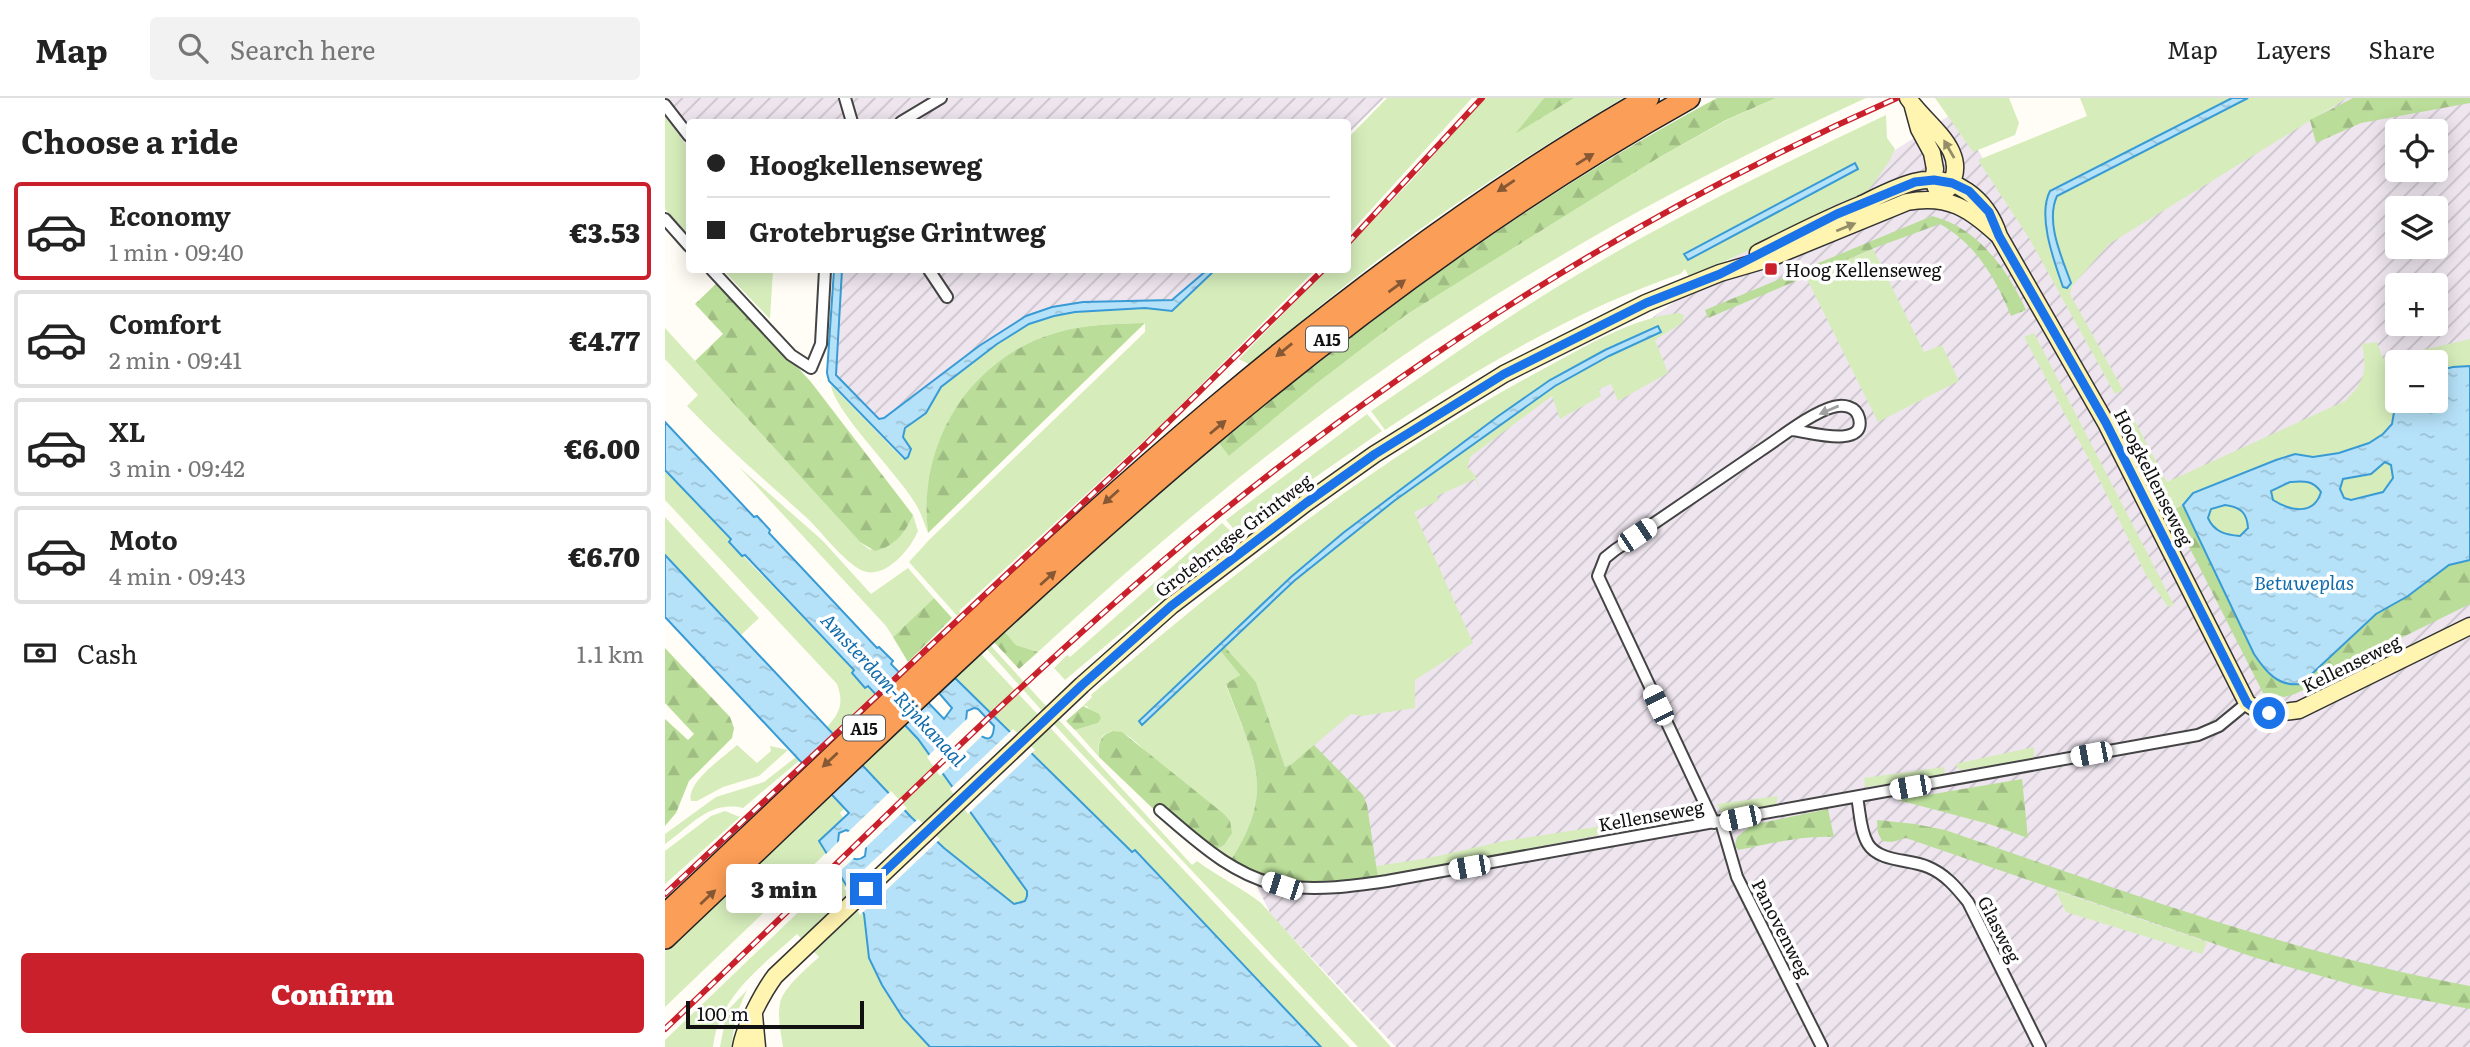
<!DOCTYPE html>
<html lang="en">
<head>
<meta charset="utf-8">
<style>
  :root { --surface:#fff; --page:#f2f2f2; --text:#222; --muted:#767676; --line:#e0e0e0; --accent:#ca202c }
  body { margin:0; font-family:Literata,serif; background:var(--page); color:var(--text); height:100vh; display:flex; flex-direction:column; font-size:26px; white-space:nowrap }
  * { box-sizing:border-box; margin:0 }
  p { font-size:23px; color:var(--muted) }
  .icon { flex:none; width:38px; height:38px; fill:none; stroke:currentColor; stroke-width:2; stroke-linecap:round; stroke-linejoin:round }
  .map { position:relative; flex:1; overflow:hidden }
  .details { display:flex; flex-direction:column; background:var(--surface); width:665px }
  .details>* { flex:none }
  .hud { position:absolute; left:21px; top:21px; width:665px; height:154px; border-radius:7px; box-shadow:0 4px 18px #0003; display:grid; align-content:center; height:154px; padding:0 21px; background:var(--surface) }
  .buttons { position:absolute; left:1720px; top:21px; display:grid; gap:14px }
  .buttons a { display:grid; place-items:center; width:63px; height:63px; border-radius:7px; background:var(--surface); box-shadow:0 4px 18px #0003; font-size:35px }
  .scale { position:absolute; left:21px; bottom:18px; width:178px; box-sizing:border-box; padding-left:7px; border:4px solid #111; border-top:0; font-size:19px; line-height:24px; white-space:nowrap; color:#111; -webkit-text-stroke:5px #fff; paint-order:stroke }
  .end { position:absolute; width:32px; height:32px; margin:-16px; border:9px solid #1a73e8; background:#fff; box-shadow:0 0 0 4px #fff }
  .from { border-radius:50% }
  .bubble { position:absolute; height:49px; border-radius:7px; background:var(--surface); box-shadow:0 4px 18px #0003; font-size:23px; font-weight:800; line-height:49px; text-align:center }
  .car { position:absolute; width:21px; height:42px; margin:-21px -10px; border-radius:9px; box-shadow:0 0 5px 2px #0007; background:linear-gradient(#fff 24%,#345 0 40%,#fff 0 76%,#345 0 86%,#fff 0) }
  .hud b { display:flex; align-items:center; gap:24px; height:66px; font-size:26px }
  .hud b+b { border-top:2px solid var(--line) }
  .hud i { width:18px; height:18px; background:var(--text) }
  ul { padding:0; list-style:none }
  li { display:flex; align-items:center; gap:21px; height:98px; margin:0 14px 10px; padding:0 7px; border:4px solid var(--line); border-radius:7px }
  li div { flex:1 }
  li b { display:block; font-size:26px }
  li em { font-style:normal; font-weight:800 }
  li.active { border-color:var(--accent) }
  li>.icon { width:63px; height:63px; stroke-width:1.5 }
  h2 { padding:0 21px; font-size:32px; line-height:84px }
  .pay { display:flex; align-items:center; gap:18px; height:77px; padding:0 21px; font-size:26px }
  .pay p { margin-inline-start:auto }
  .cta { display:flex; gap:14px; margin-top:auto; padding:14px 21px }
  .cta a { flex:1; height:80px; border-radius:7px; background:var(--accent); color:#fff; font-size:28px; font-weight:800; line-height:80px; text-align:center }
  header { display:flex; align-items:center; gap:42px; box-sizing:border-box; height:98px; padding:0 35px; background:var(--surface); border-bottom:2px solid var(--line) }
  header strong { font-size:33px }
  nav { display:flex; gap:38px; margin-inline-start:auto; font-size:24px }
  .search { width:490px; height:63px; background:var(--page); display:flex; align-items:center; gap:18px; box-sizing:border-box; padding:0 24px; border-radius:7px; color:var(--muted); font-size:26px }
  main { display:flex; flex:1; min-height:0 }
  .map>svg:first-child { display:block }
  .industrial { fill:url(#industrial-furrows); fill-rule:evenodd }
  .grass { fill:#d6edbb; fill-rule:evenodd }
  .forest { fill:url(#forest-firs) }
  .water { fill:url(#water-ripples); stroke:#399bd5; stroke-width:2; fill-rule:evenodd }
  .pier { fill:#fffdf5 }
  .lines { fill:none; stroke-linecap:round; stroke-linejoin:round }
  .street-casing { stroke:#444; stroke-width:14 }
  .secondary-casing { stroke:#333; stroke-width:19 }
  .highway-casing { stroke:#222; stroke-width:24 }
  .street { stroke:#fff; stroke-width:10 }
  .secondary { stroke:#fff4b0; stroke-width:16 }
  .highway { stroke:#fb9e57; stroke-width:21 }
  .rail-casing { stroke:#ca202c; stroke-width:6 }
  .rail { stroke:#fff; stroke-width:3.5; stroke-dasharray:10; stroke-linecap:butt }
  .oneway { fill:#948e68 }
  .oneway2 { fill:#865834 }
  .oneway3 { fill:#a0a0a0 }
  .route { stroke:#1a73e8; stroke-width:9 }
  .poi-dot { fill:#ca202c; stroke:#fff; stroke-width:2.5 }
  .labels { text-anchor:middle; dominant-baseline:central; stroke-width:7; stroke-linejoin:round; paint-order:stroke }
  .shield { fill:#fff; stroke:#585858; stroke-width:2 }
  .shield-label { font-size:16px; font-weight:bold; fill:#111 }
  .poi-label { font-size:18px; fill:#111; stroke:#fff; text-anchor:start }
  .street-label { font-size:18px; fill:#111; stroke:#fff }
  .water-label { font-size:19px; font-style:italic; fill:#116cab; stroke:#fff }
</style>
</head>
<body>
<header>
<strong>Map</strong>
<div class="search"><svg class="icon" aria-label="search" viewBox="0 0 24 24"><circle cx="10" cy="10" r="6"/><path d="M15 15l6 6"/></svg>Search here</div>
<nav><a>Map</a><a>Layers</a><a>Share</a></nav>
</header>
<main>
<section class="details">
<h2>Choose a ride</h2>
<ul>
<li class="active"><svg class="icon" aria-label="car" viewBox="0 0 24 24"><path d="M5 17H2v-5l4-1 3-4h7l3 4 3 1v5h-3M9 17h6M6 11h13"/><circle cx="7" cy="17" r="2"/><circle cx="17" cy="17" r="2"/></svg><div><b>Economy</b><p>1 min · 09:40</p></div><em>€3.53</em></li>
<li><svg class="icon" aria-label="car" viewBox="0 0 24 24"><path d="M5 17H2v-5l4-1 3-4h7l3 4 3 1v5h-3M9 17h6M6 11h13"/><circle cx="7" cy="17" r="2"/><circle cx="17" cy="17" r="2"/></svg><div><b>Comfort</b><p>2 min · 09:41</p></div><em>€4.77</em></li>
<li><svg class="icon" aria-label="car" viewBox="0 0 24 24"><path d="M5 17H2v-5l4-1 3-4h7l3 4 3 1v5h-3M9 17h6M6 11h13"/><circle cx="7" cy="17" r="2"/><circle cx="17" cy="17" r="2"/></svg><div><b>XL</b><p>3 min · 09:42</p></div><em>€6.00</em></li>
<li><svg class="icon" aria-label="car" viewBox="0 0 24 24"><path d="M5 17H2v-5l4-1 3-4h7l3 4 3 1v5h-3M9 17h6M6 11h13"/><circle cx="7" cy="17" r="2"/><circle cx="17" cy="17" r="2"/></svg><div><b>Moto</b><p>4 min · 09:43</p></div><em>€6.70</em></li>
</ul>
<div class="pay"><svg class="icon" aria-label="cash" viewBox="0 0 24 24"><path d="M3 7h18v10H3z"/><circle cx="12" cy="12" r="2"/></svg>Cash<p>1.1 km</p></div>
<div class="cta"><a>Confirm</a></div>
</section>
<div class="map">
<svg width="1805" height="949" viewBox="0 0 1805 949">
  <defs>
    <pattern id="industrial-furrows" width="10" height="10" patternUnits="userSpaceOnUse" patternTransform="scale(1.75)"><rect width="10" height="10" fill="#eee5ef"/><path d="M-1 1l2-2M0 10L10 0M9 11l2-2" fill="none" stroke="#cbc3cc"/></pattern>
    <pattern id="forest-firs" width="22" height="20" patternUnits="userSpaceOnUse" patternTransform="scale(1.75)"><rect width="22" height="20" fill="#bade99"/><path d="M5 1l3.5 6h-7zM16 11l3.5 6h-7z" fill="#9fbd83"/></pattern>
    <pattern id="water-ripples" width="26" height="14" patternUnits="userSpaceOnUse" patternTransform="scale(1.75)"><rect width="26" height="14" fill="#b6e2f9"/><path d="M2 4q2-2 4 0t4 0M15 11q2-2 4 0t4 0" fill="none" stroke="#9bc1d4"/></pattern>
  </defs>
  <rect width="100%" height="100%" fill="#fffdf5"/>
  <path class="industrial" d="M0 0H719L683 36 682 24H24V55L0 28Z
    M1682 0H1805V949H731L606 817 540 680 767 384 1112 127 1290 14 1394 186 1426 143ZM1732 33H1771V72H1732ZM1732 110H1771V149H1732ZM1732 187H1771V226H1732ZM1732 264H1771V303H1732Z
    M168 172H546L515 201 504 204 441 206 214 326 166 279Z"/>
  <path class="grass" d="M722 0H807L683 137V40Z
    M819 0H879L852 34 909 0H958C874 50 791 103 713 162 669 195 627 231 585 267L574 261 661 172H682L683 148 746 83Z
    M1111 0H1201C1092 50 985 104 882 166 698 274 529 409 373 554L351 547 340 534 407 471 554 345 565 357 651 286 741 217 993 60 1062 22Z
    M1270 0H1344L1354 25 1350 37 1308 54Z
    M1415 0H1682L1444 146 1407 188 1405 196 1458 292 1450 296 1364 140 1313 62 1422 18Z
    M1221 17 1222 40 1230 51 1224 64 1202 94 1167 108 1139 127 1032 176 1024 179 1020 171 1015 176C910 212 812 271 720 332L706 313C768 271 828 228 892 189 998 124 1109 70 1221 17ZM1193 70 1023 162 1020 156 1042 143Z
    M0 18 24 51V137L0 111Z
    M1208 151 1259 254 1277 247 1294 283 1213 324 1141 179Z
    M58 172H108L105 221Z
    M550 172H650L494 329 294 513 527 767 532 763C553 779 576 789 596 805L726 949H693L396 634 244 464 264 442 480 234V225C450 226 419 226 390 235 303 261 253 347 263 435 259 425 256 414 250 405 234 377 169 313 166 287L238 361 244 347 238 340V334L268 303 276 289 332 246 364 226 389 218 410 214 480 210 507 213Z
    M1014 215 1019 217 1017 225 990 242 1003 275 953 303 946 286 934 291 936 298 895 321 887 298 806 358 802 369 810 377 815 391 810 381 772 398 773 403 749 414 808 545 750 582V610L697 618 686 616 627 666 620 669 591 584 556 552 575 577 561 587C588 660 613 691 565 763 560 759 553 755 548 750 531 730 474 618 442 635 433 639 433 650 434 659L410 632 433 625 422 608H418L427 599 426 597C568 474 716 357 882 269 923 247 967 220 1014 215Z
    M0 230 195 444 205 452C227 442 239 440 248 417L253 433C246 450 223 478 202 474 184 471 157 434 143 421 102 384 60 348 22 308L33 297 0 261Z
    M1369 235 1509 507 1503 509 1481 477 1431 375 1359 239Z
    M1805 241V268L1788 269 1771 273V264H1732C1732 307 1737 335 1690 350 1676 354 1662 359 1648 359 1632 359 1627 357 1611 362 1585 372 1556 382 1531 394 1522 399 1519 407 1506 413L1460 317 1465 314 1502 384 1680 303C1700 284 1702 273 1697 246L1712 244 1718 261Z
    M702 316 717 333 623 398 573 436 561 422 574 412Z
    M1721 364 1726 367 1728 379 1718 394 1686 402 1679 401C1675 395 1674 387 1678 381L1698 378Z
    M74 369 157 442 206 496 243 470 269 500 228 539 221 528Z
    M0 372 66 442 64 443 189 573 187 575 200 589 202 587 253 641 360 789 362 798 360 803 351 806 344 803 279 750 246 719 162 629C175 615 179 605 172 586L0 402Z
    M1636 383 1651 386 1656 394C1649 419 1626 414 1608 402L1605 393 1625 384Z
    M1560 407 1578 413 1582 420 1583 430 1575 438C1561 437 1549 434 1543 420L1546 411Z
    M0 419 94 520 76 537 0 457Z
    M557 425 571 438 400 582 389 570 402 557 405 559Z
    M316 556 685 949H656L470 752 467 754 290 580Z
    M72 647 92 665 106 653 105 648 123 652 94 678 58 689 32 703H26C21 684 59 659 72 647Z
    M1369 649V661L1295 672 1290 666Z
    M131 659 135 662 78 710C44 702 26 728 0 746V736L51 699 99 684Z
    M1279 669 1280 678 1200 689 1199 680Z
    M156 684 180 710 175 715 179 721 154 743 161 755 0 909V853L114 747Z
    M1113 698 1111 707 1056 714 1052 706Z
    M1030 708 1034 718 713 779 711 768 764 760 839 743 957 725Z
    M60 713 75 719 0 786V753L46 718Z
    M174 775 199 816 204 860 217 887 238 920 265 949H118C116 935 112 919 115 905 118 890 142 870 154 859L132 836C97 868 53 899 48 949H0V942Z
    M1390 792 1542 844 1537 856 1401 814Z
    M82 892 71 917 66 949H55L62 913Z"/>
  <path class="forest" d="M879 0H909L850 36Z
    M1052 0H1111L1061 22 993 60 741 217 651 286 564 358 554 345C709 215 873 96 1052 0Z
    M1688 0H1805V5L1696 25 1651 45 1645 22Z
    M1267 118C1312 129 1343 172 1361 212L1346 218C1331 181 1311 146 1275 126L1212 149 1043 220 1040 212Z
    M54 183 146 284 248 417C241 434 229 449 210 453L195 444 30 263 58 236 30 206Z
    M480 225 263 435C252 347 303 261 390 235 419 226 450 226 480 225Z
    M1518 407 1590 556 1600 572 1636 586 1711 516 1743 498 1784 467 1805 462V506L1681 567 1658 582 1630 596 1619 599 1598 595 1506 413Z
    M269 500 287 520 243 564 228 539Z
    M340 534 351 547 373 554 354 571 329 544Z
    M559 548 591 584 620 669 627 666 649 647 698 697 702 707 713 780 668 787 617 785 565 763C613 691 588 659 561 586L575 577 555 552Z
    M0 550 65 619 69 630 67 640 24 683 11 715 0 728V621L23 642 29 636 0 605Z
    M418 608 434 616 436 620 433 625 410 632 401 623Z
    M448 633 457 634 559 716 565 723 567 735 559 747 549 752 504 726 434 659C433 646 434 637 448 633Z
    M1357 681 1363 740 1324 726 1233 702Z
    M1163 711 1169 739C1136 737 1105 746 1073 752L1070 747 1072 739 1087 727Z
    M1212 722 1250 726 1280 732C1453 791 1625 855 1805 888V911L1710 893 1591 860 1241 740 1227 744 1217 743 1213 735Z"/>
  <path class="water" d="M1567 0H1583L1392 98C1380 124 1397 160 1406 185L1402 190 1398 189C1389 163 1372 118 1385 93Z
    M1190 65 1193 71 1023 162 1019 156Z
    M169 172H177L171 277 214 321 219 320 314 248 361 218 387 209 418 204 507 202 542 172H550L507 213 480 210 410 214 389 218 364 226 332 246 276 289 261 315 240 330 238 339 246 351 243 359 240 361 164 283 162 275Z
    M993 228 996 234 944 258 890 288 729 403 629 483 477 627 474 623 626 479 678 435 832 319 885 282 940 252Z
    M1805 268V462L1784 467 1743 498 1711 516 1636 586C1613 589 1601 574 1589 556L1518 407 1528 395 1611 362 1630 356 1648 359 1674 355 1704 345 1718 336 1727 326 1732 297V303H1771V273L1788 269ZM1720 364 1726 367 1728 380 1718 394 1686 402 1679 400 1675 391 1678 381 1706 376ZM1625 384C1639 383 1648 382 1656 394 1649 418 1625 413 1608 402L1606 393ZM1560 407C1576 409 1582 415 1583 430L1575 438C1561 437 1549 434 1543 420L1546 411Z
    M0 324 89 419 92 418 105 432 104 435 212 550 214 549 228 563 226 566 279 621 287 610 274 595 290 580 467 754 470 752 656 949H265L238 920 217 887 204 860 199 816 154 743 184 715 0 519V457L246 719 279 750 349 806 360 803 362 798V793L253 641 203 588 200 590 187 575 189 572 80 457 77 458 64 444 66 441 0 372ZM309 610 313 611 329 628C328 655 308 631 301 623L302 613ZM181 732 188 735 201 750 200 758C188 768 181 753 173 744L174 735Z"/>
  <path class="pier" d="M304 619 319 636 275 678 262 659Z
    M348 631 370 652 303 716 285 691Z
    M226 693 242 710 198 752 182 735Z
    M253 721 275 741 195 817 179 790Z
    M176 741 191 758 171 777 159 758Z"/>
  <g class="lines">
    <g class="street-casing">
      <path id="street" d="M180 0 187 24
        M0 7 24 38
        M236 24 276 0
        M0 121 24 148
        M47 172 126 257 146 270 156 246 160 172
        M264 172 282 199
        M1192 699C1195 714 1195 733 1203 746 1214 764 1245 761 1263 769 1280 776 1291 789 1303 804L1375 949
        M495 712C531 743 570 780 619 788 653 793 688 788 722 783L1533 637 1554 628 1582 605
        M1056 724 1072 779 1157 949
        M1049 725 933 478 940 460 950 452C998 419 1047 386 1095 353 1115 340 1146 315 1168 309 1178 306 1191 308 1194 320 1202 352 1141 333 1127 332"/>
    </g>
    <g class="secondary-casing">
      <path id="secondary" d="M1243 0C1261 27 1308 54 1283 91
        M1248 9 1254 31 1267 55 1270 71 1268 82 1271 90
        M1093 155C1127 138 1160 121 1195 107 1212 99 1230 89 1249 84 1290 74 1322 101 1334 138L1441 325 1582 605C1599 618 1613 615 1634 612L1805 528
        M89 917 92 949
        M76 949C79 930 98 894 110 878L417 587 506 508 641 405 710 356 839 276 981 205 1055 175 1103 161 1242 104C1283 96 1305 111 1334 138"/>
    </g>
    <g class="highway-casing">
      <path id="highway" d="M0 817C311 527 611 213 983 0
        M0 840C321 536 635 217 1024 0"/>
    </g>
    <use href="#street" class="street"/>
    <use href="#secondary" class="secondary"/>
    <use href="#highway" class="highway"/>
    <g class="rail-casing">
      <path id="rail" d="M682 146 817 0
        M0 796 482 345 658 172
        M0 931C174 766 341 594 525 440 739 263 977 112 1232 0"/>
    </g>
    <use href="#rail" class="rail"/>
  </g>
  <defs><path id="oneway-solid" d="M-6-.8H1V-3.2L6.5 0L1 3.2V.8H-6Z" transform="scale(1.75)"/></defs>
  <g class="oneway">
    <use href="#oneway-solid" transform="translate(1284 51) rotate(-120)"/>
    <use href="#oneway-solid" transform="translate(1181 129) rotate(-22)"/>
  </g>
  <g class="oneway2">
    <use href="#oneway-solid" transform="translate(920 61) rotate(-32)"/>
    <use href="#oneway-solid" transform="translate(841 88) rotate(146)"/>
    <use href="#oneway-solid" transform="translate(732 188) rotate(-36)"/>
    <use href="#oneway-solid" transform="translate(619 252) rotate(141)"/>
    <use href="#oneway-solid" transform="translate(553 329) rotate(-40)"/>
    <use href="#oneway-solid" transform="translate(446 399) rotate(138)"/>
    <use href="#oneway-solid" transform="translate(383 480) rotate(-42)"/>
    <use href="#oneway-solid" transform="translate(165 662) rotate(137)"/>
    <use href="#oneway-solid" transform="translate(43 799) rotate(-43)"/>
  </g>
  <use class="oneway3" href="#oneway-solid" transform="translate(1164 312) rotate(157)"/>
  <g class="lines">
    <path class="route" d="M201 791 417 587 506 508 641 405 710 356 839 276 981 205 1055 176 1172 116 1250 84 1269 82 1287 85 1304 93 1324 114 1334 138 1441 325 1582 605 1594 614 1604 615"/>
  </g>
  <rect class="poi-dot" x="1099" y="164" width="14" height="14" rx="3.5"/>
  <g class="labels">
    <g class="shield">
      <rect x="641" y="228.5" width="42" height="25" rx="5"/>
      <rect x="178" y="617.5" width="42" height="25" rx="5"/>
    </g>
    <g class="shield-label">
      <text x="662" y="241">A15</text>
      <text x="199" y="630">A15</text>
    </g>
    <g class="poi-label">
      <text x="1120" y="171">Hoog Kellenseweg</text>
    </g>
    <g class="street-label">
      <text transform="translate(1489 379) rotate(63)">Hoogkellenseweg</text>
      <text transform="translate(568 437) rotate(-37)">Grotebrugse Grintweg</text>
      <text transform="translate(1686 565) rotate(-26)">Kellenseweg</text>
      <text transform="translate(986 717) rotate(-10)">Kellenseweg</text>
      <text transform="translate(1117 830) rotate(63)">Panovenweg</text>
      <text transform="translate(1335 831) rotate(63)">Glasweg</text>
    </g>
    <g class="water-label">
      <text x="1639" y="484">Betuweplas</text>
      <text transform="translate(229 591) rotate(47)">Amsterdam-Rijnkanaal</text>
    </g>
  </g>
</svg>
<div class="buttons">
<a><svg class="icon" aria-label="locate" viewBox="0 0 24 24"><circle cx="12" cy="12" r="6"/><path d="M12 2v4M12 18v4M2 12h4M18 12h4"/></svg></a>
<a><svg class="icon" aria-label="layers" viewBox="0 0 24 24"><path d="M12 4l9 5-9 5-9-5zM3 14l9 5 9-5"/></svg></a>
<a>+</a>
<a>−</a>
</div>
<div class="scale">100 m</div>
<i class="end from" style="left:1604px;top:615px"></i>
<i class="end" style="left:201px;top:791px"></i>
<div class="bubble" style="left:61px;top:766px;width:116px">3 min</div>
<i class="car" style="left:972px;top:437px;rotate:56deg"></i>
<i class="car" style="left:993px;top:607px;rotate:334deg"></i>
<i class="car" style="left:1426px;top:656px;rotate:259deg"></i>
<i class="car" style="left:1245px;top:689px;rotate:260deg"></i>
<i class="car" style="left:1075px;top:720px;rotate:258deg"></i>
<i class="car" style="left:804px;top:769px;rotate:260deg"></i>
<i class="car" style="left:617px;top:788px;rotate:288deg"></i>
<div class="hud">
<b><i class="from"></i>Hoogkellenseweg</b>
<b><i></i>Grotebrugse Grintweg</b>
</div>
</div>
</main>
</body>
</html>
